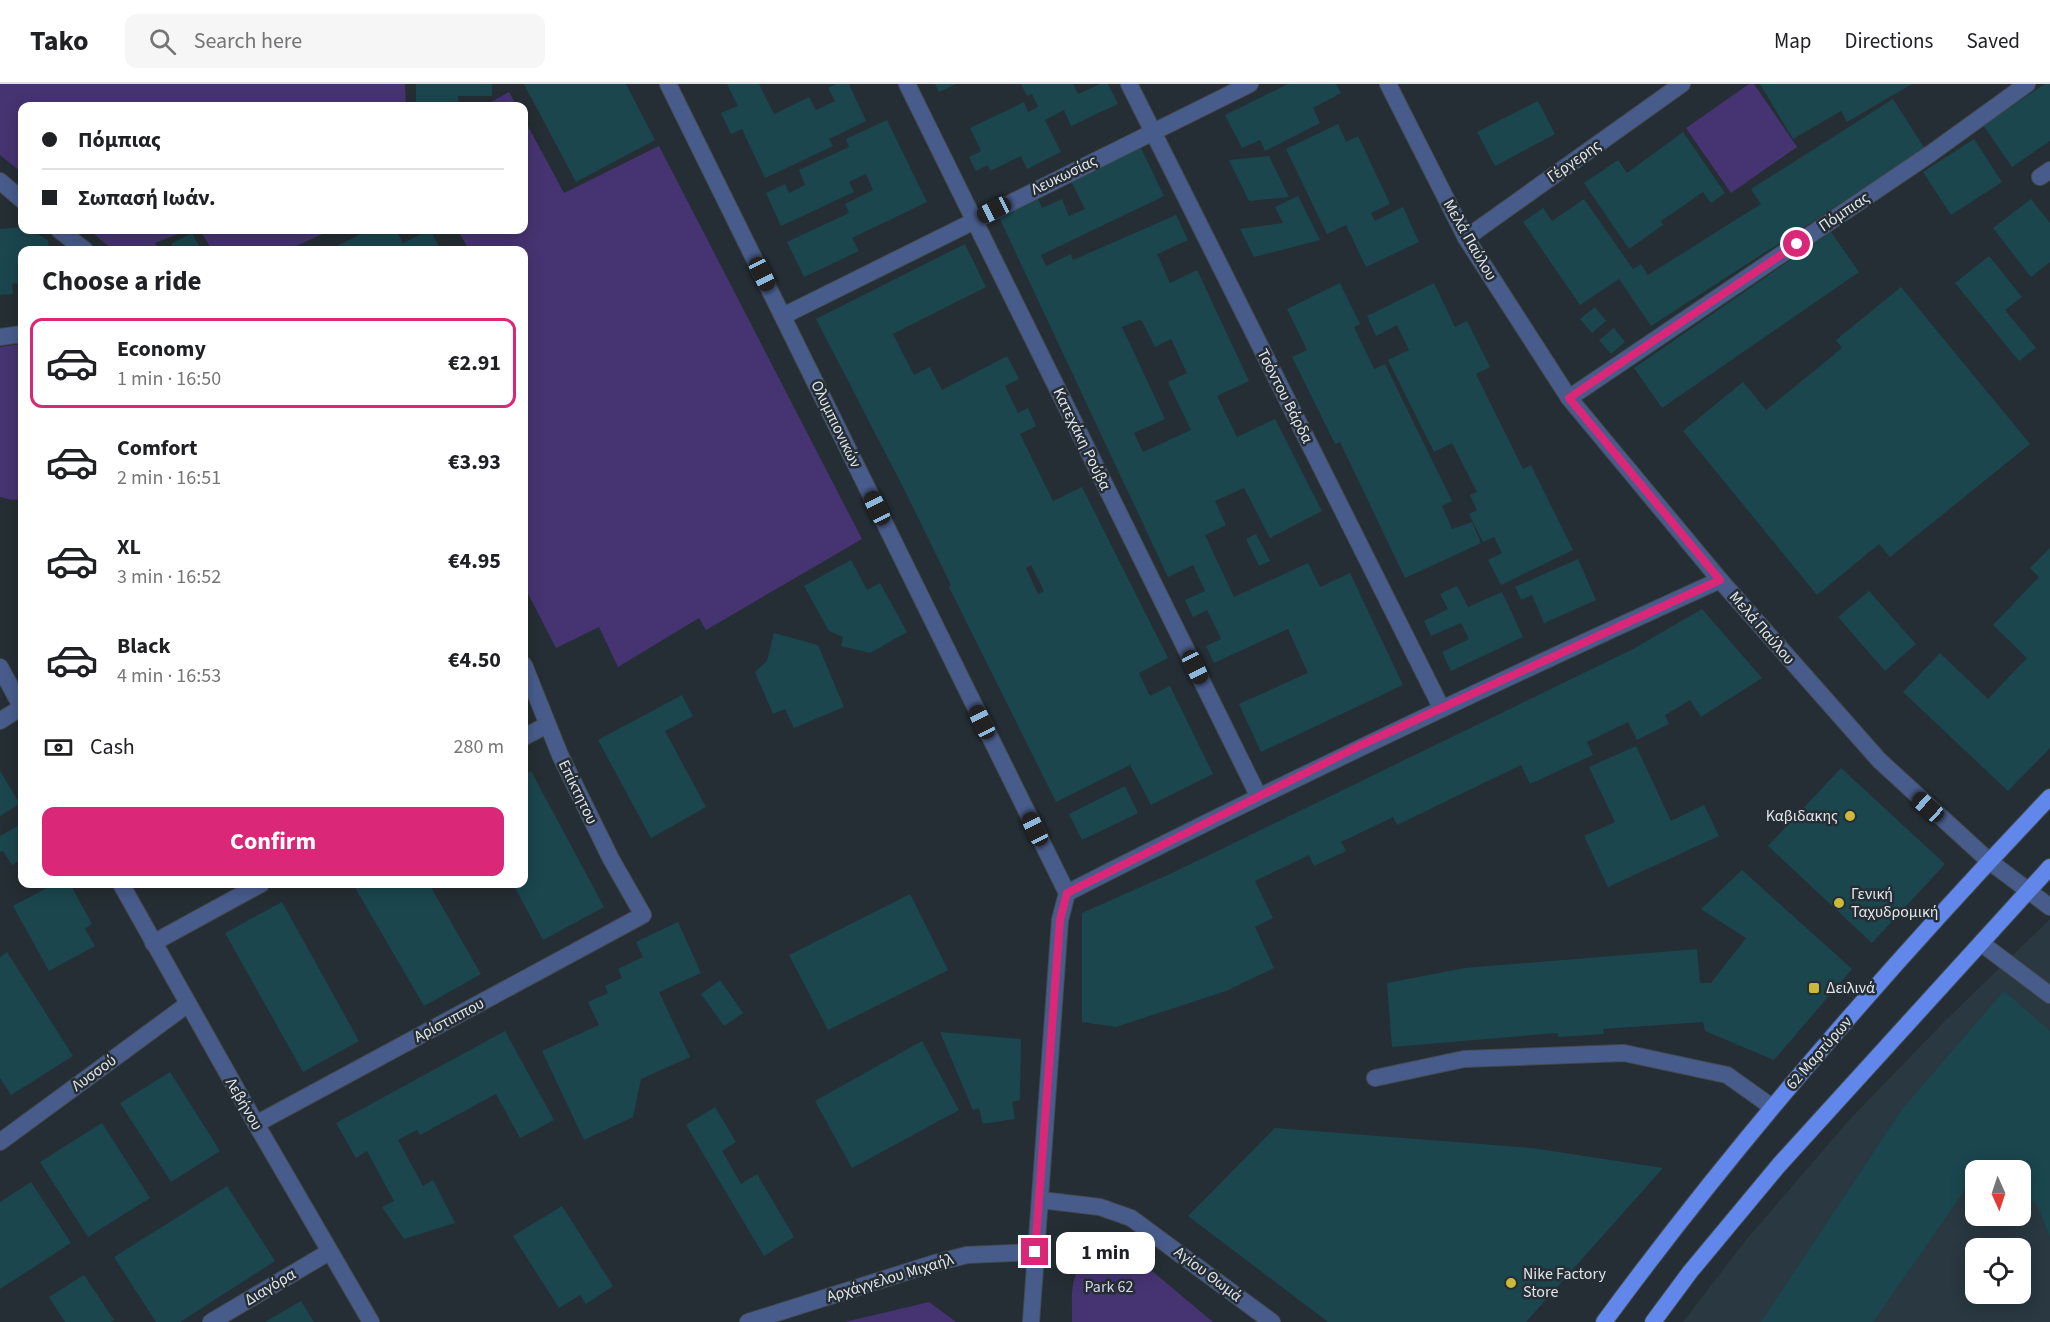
<!DOCTYPE html>
<html lang="en">
<head>
<meta charset="utf-8">
<style>
  :root { --surface:#fff; --page:#f6f6f6; --text:#202124; --muted:#757577; --line:#e0e0e0; --accent:#db2777 }
  body { margin:0; font-family:"Source Sans 3",sans-serif; background:var(--page); color:var(--text); height:100vh; display:flex; flex-direction:column; font-size:22px; white-space:nowrap }
  * { box-sizing:border-box; margin:0 }
  p { font-size:20px; color:var(--muted) }
  .icon { flex:none; width:33px; height:33px; fill:none; stroke:currentColor; stroke-width:2; stroke-linecap:round; stroke-linejoin:round }
  .map { position:relative; flex:1; overflow:hidden }
  .side { position:absolute; left:18px; top:162px; width:510px; height:642px; display:flex; flex-direction:column; background:var(--surface); border-radius:12px; box-shadow:0 3px 15px #0003 }
  .side>* { flex:none }
  .banner { position:absolute; left:18px; top:18px; width:510px; height:132px; border-radius:12px; box-shadow:0 3px 15px #0003; display:grid; align-content:center; height:132px; padding:0 24px; background:var(--surface) }
  .needle { width:39px; rotate:177deg }
  .controls { position:absolute; left:1965px; top:1076px; display:grid; gap:12px }
  .controls a { display:grid; place-items:center; width:66px; height:66px; border-radius:12px; background:var(--surface); box-shadow:0 3px 15px #0003; font-size:30px }
  .end { position:absolute; width:27px; height:27px; margin:-14px; border:8px solid #db2777; background:#fff; box-shadow:0 0 0 3px #fff }
  .from { border-radius:50% }
  .bubble { position:absolute; height:42px; border-radius:12px; background:var(--surface); box-shadow:0 3px 15px #0003; font-size:20px; font-weight:700; line-height:42px; text-align:center }
  .car { position:absolute; width:18px; height:36px; margin:-18px -9px; border-radius:8px; box-shadow:0 0 4px 2px #0007; background:linear-gradient(#222 24%,#8ab4d8 0 40%,#222 0 76%,#8ab4d8 0 86%,#222 0) }
  .banner b { display:flex; align-items:center; gap:21px; height:57px; font-size:22px }
  .banner b+b { border-top:2px solid var(--line) }
  .banner i { width:15px; height:15px; background:var(--text) }
  ul { padding:0; list-style:none }
  li { display:flex; align-items:center; gap:18px; height:90px; margin:0 12px 9px; padding:0 12px; border:3px solid transparent; border-radius:12px }
  li div { flex:1 }
  li b { display:block; font-size:22px }
  li em { font-style:normal; font-weight:700 }
  li.active { border-color:var(--accent) }
  li>.icon { width:54px; height:54px; stroke-width:1.5 }
  h2 { padding:0 24px; font-size:27px; line-height:72px }
  .pay { display:flex; align-items:center; gap:15px; height:66px; padding:0 24px; font-size:22px }
  .pay p { margin-inline-start:auto }
  .button { display:flex; gap:12px; margin-top:auto; padding:12px 24px }
  .button a { flex:1; height:69px; border-radius:12px; background:var(--accent); color:#fff; font-size:24px; font-weight:700; line-height:69px; text-align:center }
  header { display:flex; align-items:center; gap:36px; box-sizing:border-box; height:84px; padding:0 30px; background:var(--surface); border-bottom:2px solid var(--line) }
  header strong { font-size:28px }
  nav { display:flex; gap:33px; margin-inline-start:auto; font-size:21px }
  .search { width:420px; height:54px; background:var(--page); display:flex; align-items:center; gap:15px; box-sizing:border-box; padding:0 21px; border-radius:12px; color:var(--muted); font-size:22px }
  .map>svg:first-child { display:block }
  .built { fill:#293841; fill-rule:evenodd }
  .green { fill:#463472 }
  .building { fill:#1b464e; fill-rule:evenodd }
  .lines { fill:none; stroke-linecap:round; stroke-linejoin:round }
  .service-casing { stroke:#434b51; stroke-width:18 }
  .minor-casing { stroke:#434b51; stroke-width:18 }
  .tertiary-casing { stroke:#434b51; stroke-width:18 }
  .primary-casing { stroke:#434b51; stroke-width:18 }
  .service { stroke:#485c8c; stroke-width:16 }
  .minor { stroke:#485c8c; stroke-width:16 }
  .tertiary { stroke:#485c8c; stroke-width:16 }
  .primary { stroke:#6187eb; stroke-width:16 }
  .route { stroke:#db2777; stroke-width:8 }
  .poi-dot { fill:#cbba39; stroke:#252e34; stroke-width:2 }
  .labels { text-anchor:middle; dominant-baseline:central; stroke-width:5; stroke-linejoin:round; paint-order:stroke }
  .street-label { font-size:16px; fill:#e0e5ea; stroke:#252e34 }
  .poi-label { font-size:16px; fill:#e0e5ea; stroke:#252e34; text-anchor:start }
  .park-label { font-size:16px; fill:#dcd8ee; stroke:#252e34 }
</style>
</head>
<body>
<header>
<strong>Tako</strong>
<div class="search"><svg class="icon" aria-label="search" viewBox="0 0 24 24"><circle cx="10" cy="10" r="6"/><path d="M15 15l6 6"/></svg>Search here</div>
<nav><a>Map</a><a>Directions</a><a>Saved</a></nav>
</header>
<div class="map">
<svg width="2050" height="1238" viewBox="0 0 2050 1238">
  <rect width="100%" height="100%" fill="#252e34"/>
  <path class="built" d="M2050 835V1238H1683L1746 1156 1851 1034 1944 938ZM1976 1086H2020V1131H1976ZM1976 1164H2020V1209H1976Z"/>
  <path class="green" d="M0 0H405L406 22H22V89L0 71Z
    M1749 0H1754L1797 63 1731 109 1686 44Z
    M509 8 517 22H484Z
    M524 35 564 109 659 62 862 455 706 546 699 534 618 583 599 543 556 564 524 502V166H469L458 146H524Z
    M89 146H188L155 159 159 166H113Z
    M200 146H331L288 166H212Z
    M22 260V415L12 416 0 413V263Z
    M1097 1167 1120 1168 1146 1182 1213 1238H1072C1072 1207 1068 1184 1097 1167Z
    M929 1218 956 1238H845Z"/>
  <path class="building" d="M416 0H492V12H458V22H416Z
    M524 0H626L655 56 576 98Z
    M727 0H759L774 30 809 13 816 26 835 17 828 4 836 0H849L866 37 829 55 833 62 765 94 742 45 731 50 721 29 738 22Z
    M935 0H956L939 8Z
    M1021 0H1073L1078 10 1100 0H1108L1118 20 1071 42 1064 26 1045 36 1061 68 1027 85 1021 72 990 87 988 81 976 87 969 73 981 67 970 44 1024 18 1028 28 1038 23 1032 10 1027 12Z
    M1288 0H1336L1341 9 1313 24 1320 39 1265 67 1260 56 1242 64 1225 31Z
    M1760 0H1912L1847 38 1841 27 1793 55Z
    M2045 0H2050V57L2012 83 1983 41Z
    M1893 15 1925 65 1651 242 1619 195 1580 221 1523 138 1543 124 1552 137 1584 115 1633 185 1641 180 1648 191 1761 120 1751 105Z
    M1538 17 1555 50 1495 82 1477 48Z
    M887 36 927 118 852 154 859 167 804 193 787 158 849 129 845 120 873 106 866 90 849 98 854 108 781 142 766 109 785 100 789 109 805 101 799 86 849 63 846 55Z
    M1338 40 1346 58 1358 52 1390 120 1371 129 1375 137 1403 123 1419 158 1366 183 1346 141 1327 150 1286 65Z
    M1683 48 1725 109 1711 119 1703 108 1661 137 1663 141 1629 165 1584 99 1618 76 1627 89Z
    M1974 55 2002 98 1951 131 1923 88Z
    M1141 64 1164 112 1041 171 1046 182 1071 170 1073 176 1176 131 1188 156 1157 170 1170 199 1197 186 1249 297 1217 312 1237 353 1275 335 1322 427 1270 454 1244 404 1215 417 1226 441 1205 451 1234 513 1308 479 1320 503 1350 489 1403 601 1261 668 1239 620 1308 589 1288 545 1214 579 1206 562 1221 555 1207 526 1193 533 1185 516 1205 507 1193 481 1168 493 999 133 1038 115 1042 124 1062 115 1069 132 1085 125 1071 97ZM1139 236 1142 237 1155 263 1171 255 1187 289 1168 298 1191 346 1143 368 1134 349 1165 335 1122 243Z
    M1269 72 1289 113 1249 117 1229 76Z
    M1298 112 1320 156 1254 173 1240 145 1283 139 1275 123Z
    M2031 115 2050 139V178L2031 193 1993 144Z
    M22 143V146H30L48 156 49 166H22V199L12 200 13 210 0 211V145Z
    M369 146H396L403 159 430 146 441 166H337L335 163Z
    M1831 148 1859 188 1662 324 1634 284Z
    M192 149 201 166H175L171 160Z
    M965 160 986 203 893 250 914 291 930 283 942 306 1007 272 1019 295 1005 302 1018 329 1028 324 1036 342 1020 350 1053 417 1082 403 1168 574 1139 589 1150 612 1170 602 1213 690 1151 721 1130 681 1056 718 949 503 951 501 905 407 816 235ZM1031 481 1044 507 1038 510 1026 484Z
    M1989 172 2022 213 2005 226 2036 264 2019 277 1955 199Z
    M1340 199 1360 240 1354 243 1374 285 1385 280 1452 417 1442 422 1452 445 1472 438 1481 459 1405 494 1340 358 1335 360 1292 273 1307 266 1287 225Z
    M1434 199 1455 243 1467 237 1490 283 1476 290 1523 385 1531 381 1573 466 1501 501 1488 476 1502 469 1494 453 1483 458 1469 430 1477 426 1470 411 1477 408 1452 359 1434 368 1388 276 1409 266 1397 241 1376 252 1367 232Z
    M1901 203 2030 360 1890 473 1879 460 1817 511 1683 347 1743 298 1766 326 1842 264 1836 256Z
    M1595 223 1606 237 1592 249 1580 235Z
    M1614 244 1625 258 1611 270 1599 256Z
    M1256 450 1270 477 1259 482 1246 455Z
    M2050 464V664L2008 707 1903 608 1940 569 1988 615 2027 574 1993 541 2039 493 2030 484Z
    M1578 475 1596 516 1544 539 1532 511 1521 516 1515 503Z
    M851 476 867 506 880 499 907 548 870 569 841 562 843 553 829 547 804 502Z
    M1457 502 1468 523 1502 508 1523 553 1451 587 1442 568 1469 555 1461 539 1431 552 1424 537 1448 525 1440 510Z
    M1869 507 1916 560 1885 587 1838 533Z
    M1702 525 1762 594 1701 633 1690 616 1665 631 1669 640 1637 656 1628 638 1587 658 1593 671 1530 700 1521 681 1397 741 1393 733 1341 758 1346 767 1314 782 1309 771 1255 797 1273 834 1255 843 1274 884 1226 907 1116 943 1082 938V829L1170 790 1633 565Z
    M774 549 818 561 844 623 794 644 785 625 773 630 755 588 767 577Z
    M682 611 693 632 665 647 706 723 651 754 598 656Z
    M1636 662 1671 737 1704 721 1719 752 1608 803 1584 752 1615 738 1589 683Z
    M1841 684 1945 780 1872 859 1768 762Z
    M0 687 20 720 0 732Z
    M531 687 604 823 543 856 513 800H524V691Z
    M1125 702 1138 729 1082 756 1069 730Z
    M21 740 22 775 12 781 3 767 0 768V752Z
    M1742 786 1852 885 1774 976 1705 947 1703 938 1603 945 1604 950 1558 953V949L1392 963 1387 899 1465 884 1697 865 1700 899H1711L1746 854 1701 825Z
    M54 800H70L92 840 85 845 95 862 49 887 13 822Z
    M353 800H429L481 890 424 922Z
    M910 810 948 886 828 946 789 871Z
    M282 818 359 957 303 988 225 849Z
    M678 838 701 889 659 908 690 973 641 995 633 1033 584 1056 542 967 599 941 588 918 608 909 605 902 622 894 618 885 643 873 636 858Z
    M7 868 73 972 11 1011 0 994V873Z
    M720 896 743 929 724 942 701 910Z
    M2004 907 2050 947V1153L2037 1121 2020 1109V1086H1990L1982 1080 1976 1086V1090L1873 1238H1761L1903 1024Z
    M505 947 554 1036 520 1054 496 1010 420 1051 417 1046 398 1056 423 1102 433 1096 455 1139 404 1155 382 1123 394 1117 367 1067 356 1074 336 1039Z
    M940 948 1021 955 1020 1016 1012 1018 1015 1035 983 1040 979 1024 973 1026Z
    M922 957 959 1026 852 1084 815 1017Z
    M170 988 220 1067 171 1098 120 1019Z
    M715 1023 736 1058 722 1067 741 1100 757 1090 794 1153 764 1172 686 1041Z
    M102 1039 150 1114 88 1153 40 1078Z
    M1275 1044 1532 1064 1663 1084 1526 1238H1328L1188 1132Z
    M31 1098 71 1159 0 1205V1118Z
    M227 1102 275 1177 180 1238H156L114 1173Z
    M562 1122 613 1202 586 1220 580 1211 559 1224 513 1152Z
    M84 1191 114 1236 111 1238H65L49 1213Z
    M301 1217 314 1238H265Z"/>
  <g class="lines">
    <g class="service-casing">
      <path id="service" d="M1981 859 2050 911"/>
    </g>
    <g class="minor-casing">
      <path id="minor" d="M668 0 1067 809
        M907 0 1258 711
        M1129 0 1441 623
        M2040 93 2050 86
        M0 97 22 116
        M59 146 85 166
        M1466 154 1682 0
        M783 232 1250 0
        M0 253 22 250
        M1569 314 1930 70 2027 0
        M0 637 22 623
        M524 653 547 641
        M1067 809C1282 699 1500 596 1720 496
        M153 859 261 800
        M1375 994 1464 975 1624 969 1727 991 1772 1023
        M256 1040 643 831 611 775 560 671 524 581
        M0 1058 188 920
        M1041 1116 1100 1123 1131 1134 1272 1238
        M211 1238 329 1168
        M748 1238 935 1179 967 1171 1035 1168
        M1031 1238 1060 836 1067 809"/>
    </g>
    <g class="tertiary-casing">
      <path id="tertiary" d="M1388 0 1466 154 1569 314 1720 496 1879 676 1989 777 2050 823
        M0 583 22 624
        M121 800 256 1040 371 1238"/>
    </g>
    <g class="primary-casing">
      <path id="primary" d="M1604 1238C1740 1053 1892 879 2050 713
        M1653 1238 1690 1188 1779 1081 2050 783"/>
    </g>
    <use href="#service" class="service"/>
    <use href="#minor" class="minor"/>
    <use href="#tertiary" class="tertiary"/>
    <use href="#primary" class="primary"/>
  </g>
  <g class="lines">
    <path class="route" d="M1035 1168 1060 836 1067 809 1359 662 1720 496 1569 314 1797 160"/>
  </g>
  <g class="poi-dot">
    <circle cx="1850" cy="732" r="6"/>
    <circle cx="1839" cy="819" r="6"/>
    <rect x="1808" y="898" width="12" height="12" rx="3"/>
    <circle cx="1511" cy="1199" r="6"/>
  </g>
  <g class="labels">
    <g class="street-label">
      <text transform="translate(1574 77) rotate(-35)">Γέργερης</text>
      <text transform="translate(1064 91) rotate(-26)">Λευκωσίας</text>
      <text transform="translate(1844 128) rotate(-34)">Πόμπιας</text>
      <text transform="translate(1470 156) rotate(60)">Μελά Παύλου</text>
      <text transform="translate(1285 312) rotate(63)">Τσόντου Βάρδα</text>
      <text transform="translate(836 340) rotate(64)">Ολυμπιονικών</text>
      <text transform="translate(1082 355) rotate(64)">Κατεχάκη Ρούβα</text>
      <text transform="translate(1762 544) rotate(49)">Μελά Παύλου</text>
      <text transform="translate(578 708) rotate(64)">Επίκτητου</text>
      <text transform="translate(449 936) rotate(-28)">Αρίστιππου</text>
      <text transform="translate(1819 969) rotate(-49)">62 Μαρτύρων</text>
      <text transform="translate(94 989) rotate(-36)">Λυσσού</text>
      <text transform="translate(244 1020) rotate(60)">Λεβήνου</text>
      <text transform="translate(1208 1190) rotate(37)">Αγίου Θωμά</text>
      <text transform="translate(890 1194) rotate(-17)">Αρχάγγελου Μιχαήλ</text>
      <text transform="translate(270 1203) rotate(-31)">Διαγόρα</text>
    </g>
    <g class="poi-label">
      <text x="1838" y="732" text-anchor="end">Καβιδακης</text>
      <text x="1851" y="810">Γενική<tspan x="1851" dy="18">Ταχυδρομική</tspan></text>
      <text x="1826" y="904">Δειλινά</text>
      <text x="1523" y="1190">Nike Factory<tspan x="1523" dy="18">Store</tspan></text>
    </g>
    <g class="park-label">
      <text x="1109" y="1203">Park 62</text>
    </g>
  </g>
</svg>
<div class="controls">
<a><svg class="needle" viewBox="-14 -14 28 28"><path d="M0-13l5 13h-10z" fill="#e53935"/><path d="M0 13l5-13h-10z" fill="#757577"/></svg></a>
<a><svg class="icon" aria-label="locate" viewBox="0 0 24 24"><circle cx="12" cy="12" r="6"/><path d="M12 2v4M12 18v4M2 12h4M18 12h4"/></svg></a>
</div>
<i class="end from" style="left:1797px;top:160px"></i>
<i class="end" style="left:1035px;top:1168px"></i>
<div class="bubble" style="left:1056px;top:1148px;width:99px">1 min</div>
<i class="car" style="left:994px;top:126px;rotate:243deg"></i>
<i class="car" style="left:762px;top:190px;rotate:154deg"></i>
<i class="car" style="left:877px;top:424px;rotate:334deg"></i>
<i class="car" style="left:1195px;top:583px;rotate:154deg"></i>
<i class="car" style="left:982px;top:638px;rotate:334deg"></i>
<i class="car" style="left:1928px;top:723px;rotate:312deg"></i>
<i class="car" style="left:1035px;top:745px;rotate:334deg"></i>
<div class="banner">
<b><i class="from"></i>Πόμπιας</b>
<b><i></i>Σωπασή Ιωάν.</b>
</div>
<section class="side">
<h2>Choose a ride</h2>
<ul>
<li class="active"><svg class="icon" aria-label="car" viewBox="0 0 24 24"><path d="M5 17H2v-5l4-1 3-4h7l3 4 3 1v5h-3M9 17h6M6 11h13"/><circle cx="7" cy="17" r="2"/><circle cx="17" cy="17" r="2"/></svg><div><b>Economy</b><p>1 min · 16:50</p></div><em>€2.91</em></li>
<li><svg class="icon" aria-label="car" viewBox="0 0 24 24"><path d="M5 17H2v-5l4-1 3-4h7l3 4 3 1v5h-3M9 17h6M6 11h13"/><circle cx="7" cy="17" r="2"/><circle cx="17" cy="17" r="2"/></svg><div><b>Comfort</b><p>2 min · 16:51</p></div><em>€3.93</em></li>
<li><svg class="icon" aria-label="car" viewBox="0 0 24 24"><path d="M5 17H2v-5l4-1 3-4h7l3 4 3 1v5h-3M9 17h6M6 11h13"/><circle cx="7" cy="17" r="2"/><circle cx="17" cy="17" r="2"/></svg><div><b>XL</b><p>3 min · 16:52</p></div><em>€4.95</em></li>
<li><svg class="icon" aria-label="car" viewBox="0 0 24 24"><path d="M5 17H2v-5l4-1 3-4h7l3 4 3 1v5h-3M9 17h6M6 11h13"/><circle cx="7" cy="17" r="2"/><circle cx="17" cy="17" r="2"/></svg><div><b>Black</b><p>4 min · 16:53</p></div><em>€4.50</em></li>
</ul>
<div class="pay"><svg class="icon" aria-label="cash" viewBox="0 0 24 24"><path d="M3 7h18v10H3z"/><circle cx="12" cy="12" r="2"/></svg>Cash<p>280 m</p></div>
<div class="button"><a>Confirm</a></div>
</section>
</div>
</body>
</html>
